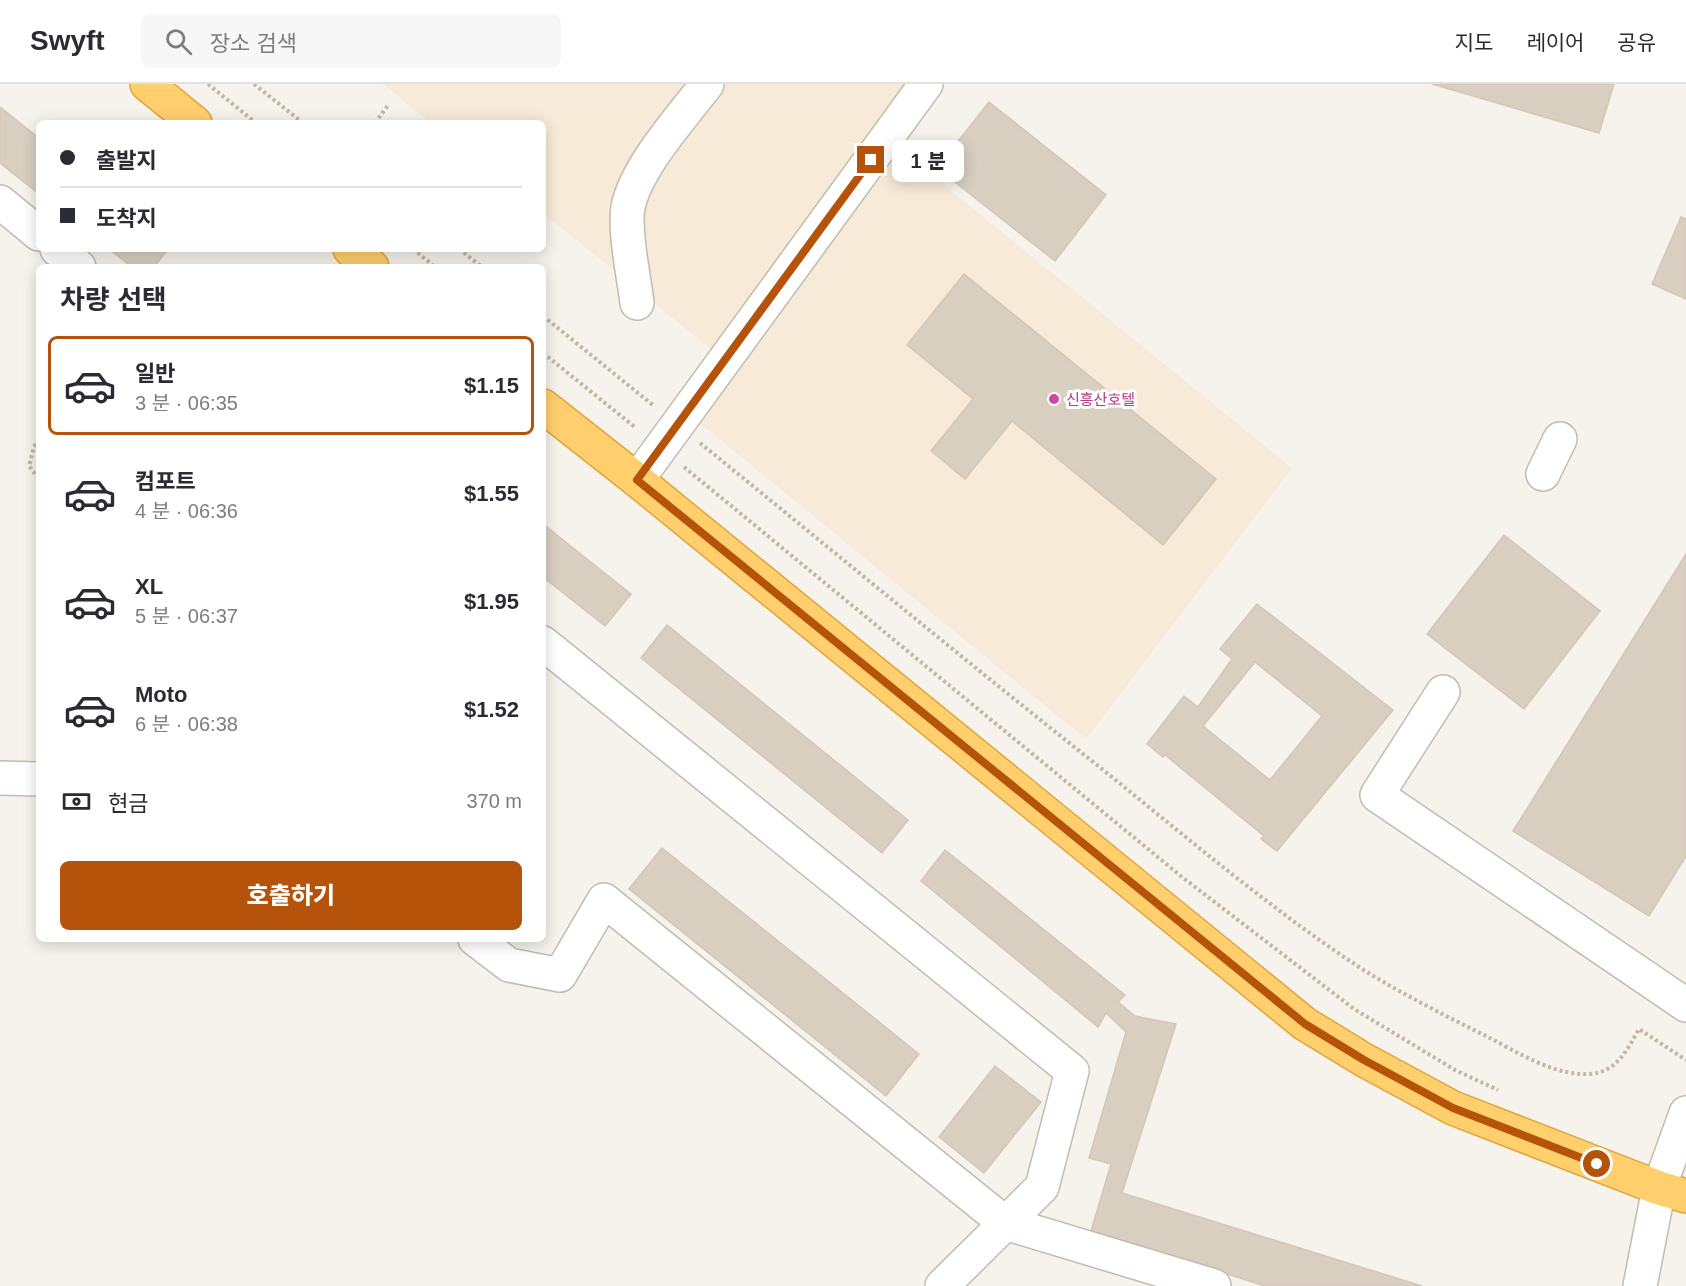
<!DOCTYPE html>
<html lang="ko">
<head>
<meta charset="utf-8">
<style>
  :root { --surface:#fff; --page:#f7f7f7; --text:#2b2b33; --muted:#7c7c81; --line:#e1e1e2; --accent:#b45309 }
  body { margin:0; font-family:Arial,"Noto Sans KR",sans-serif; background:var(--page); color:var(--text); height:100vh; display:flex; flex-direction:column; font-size:22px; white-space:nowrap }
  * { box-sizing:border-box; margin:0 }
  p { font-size:20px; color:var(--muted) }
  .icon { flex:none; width:33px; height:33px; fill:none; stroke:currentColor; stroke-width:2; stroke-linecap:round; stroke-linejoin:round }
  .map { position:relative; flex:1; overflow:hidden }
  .details { position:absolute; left:36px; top:180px; width:510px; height:678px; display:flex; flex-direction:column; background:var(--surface); border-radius:9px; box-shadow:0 3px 15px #0003 }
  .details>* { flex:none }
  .top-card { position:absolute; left:36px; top:36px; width:510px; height:132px; border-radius:9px; box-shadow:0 3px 15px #0003; display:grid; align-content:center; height:132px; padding:0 24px; background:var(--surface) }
  .end { position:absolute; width:27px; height:27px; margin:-14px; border:8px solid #b45309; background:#fff; box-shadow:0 0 0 3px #fff }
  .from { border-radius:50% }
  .bubble { position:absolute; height:42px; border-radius:9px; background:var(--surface); box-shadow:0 3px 15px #0003; font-size:20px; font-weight:800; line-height:42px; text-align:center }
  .top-card b { display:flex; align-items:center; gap:21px; height:57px; font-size:22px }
  .top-card b+b { border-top:2px solid var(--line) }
  .top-card i { width:15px; height:15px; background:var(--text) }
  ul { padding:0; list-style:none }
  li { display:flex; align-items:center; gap:18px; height:99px; margin:0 12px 9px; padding:0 12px; border:3px solid transparent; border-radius:9px }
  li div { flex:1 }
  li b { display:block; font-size:22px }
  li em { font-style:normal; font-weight:800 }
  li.on { border-color:var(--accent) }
  li>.icon { width:54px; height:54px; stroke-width:1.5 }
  h2 { padding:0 24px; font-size:27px; line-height:72px }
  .pay { display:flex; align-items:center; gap:15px; height:66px; padding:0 24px; font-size:22px }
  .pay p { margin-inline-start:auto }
  .primary-button { display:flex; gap:12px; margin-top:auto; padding:12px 24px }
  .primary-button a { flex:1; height:69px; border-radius:9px; background:var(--accent); color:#fff; font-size:24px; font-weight:800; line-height:69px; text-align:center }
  header { display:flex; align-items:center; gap:36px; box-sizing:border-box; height:84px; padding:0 30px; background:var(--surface); border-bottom:2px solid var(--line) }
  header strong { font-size:28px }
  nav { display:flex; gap:33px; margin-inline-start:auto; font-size:21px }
  .search { width:420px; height:54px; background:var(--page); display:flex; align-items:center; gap:15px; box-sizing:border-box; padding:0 21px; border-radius:9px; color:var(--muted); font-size:22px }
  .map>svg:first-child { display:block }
  .commercial { fill:#f7ead8 }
  .building { fill:#d8cfc1; stroke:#d3c7b4; stroke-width:1.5; fill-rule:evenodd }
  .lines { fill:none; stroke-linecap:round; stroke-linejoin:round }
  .minor-casing { stroke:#c2bbae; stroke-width:36 }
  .highway-casing { stroke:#e0a43c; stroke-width:36 }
  .path { stroke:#c4b79f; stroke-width:4; stroke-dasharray:3 3; stroke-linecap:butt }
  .minor { stroke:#fff; stroke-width:33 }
  .highway { stroke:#ffcf6e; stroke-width:33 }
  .route { stroke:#b45309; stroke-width:8 }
  .hotel-dot { fill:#d1479c; stroke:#fff; stroke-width:2 }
  .labels { text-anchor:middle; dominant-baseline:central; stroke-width:6; stroke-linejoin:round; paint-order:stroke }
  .hotel-label { font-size:15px; fill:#b23c85; stroke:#fff; text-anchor:start }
</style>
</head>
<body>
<header>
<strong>Swyft</strong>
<div class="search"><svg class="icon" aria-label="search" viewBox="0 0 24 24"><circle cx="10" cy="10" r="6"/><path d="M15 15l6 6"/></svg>장소 검색</div>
<nav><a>지도</a><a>레이어</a><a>공유</a></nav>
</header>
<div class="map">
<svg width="1686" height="1202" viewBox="0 0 1686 1202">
  <rect width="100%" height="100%" fill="#f6f3ec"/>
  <path class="commercial" d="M383 0H912L717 270 543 129V39H431Z
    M901 66 1292 384 1086 655 696 336Z"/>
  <path class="building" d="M1432 0H1614L1599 49Z
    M989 18 1106 111 1055 177 937 84Z
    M0 23 39 54V110L0 79Z
    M1681 133 1686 135V215L1652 200Z
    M109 165H168L154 183H132Z
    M964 190 1216 395 1163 461 1012 337 965 395 931 367 973 315 907 261Z
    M543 440 631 510 605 542 543 493Z
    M1504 451 1600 527 1524 625 1427 550Z
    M1686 470V772L1649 832 1513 747Z
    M1257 520 1393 626 1277 767 1261 755 1264 752 1165 671 1163 673 1147 660 1184 612 1198 623 1232 575 1220 565ZM1255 578 1322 632 1270 696 1203 642Z
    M667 541 908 736 882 769 641 574Z
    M662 764 919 970 886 1012 629 805Z
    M945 766 1125 911 1118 918 1135 932 1176 940 1122 1109 1422 1202H1265L1091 1147 1111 1080 1089 1074 1126 948 1106 929 1098 943 921 797Z
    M995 982 1041 1018 984 1089 939 1053Z"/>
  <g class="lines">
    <g class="minor-casing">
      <path id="minor" d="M0 118 39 150
        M57 165 79 183
        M637 219C634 193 624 148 628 123 636 83 682 33 707 0
        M1543 390 1560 355
        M637 396 926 0
        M543 559 1072 987 1042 1103 942 1202
        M1443 608 1377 711 1686 921
        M0 694 39 695
        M475 855 509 881 560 891 604 816 1005 1139 1214 1202
        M1640 1202 1659 1104 1686 1029"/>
    </g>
    <g class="highway-casing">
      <path id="highway" d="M147 0 195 39
        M350 165 372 183
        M543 322 637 396 1305 940 1364 976 1453 1024 1659 1104 1686 1112"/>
    </g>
    <path class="path" d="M208 0 256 39
      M254 0 303 39
      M375 39 389 20
      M413 165 435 183
      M459 165 482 183
      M543 232 654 322
      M543 269 636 344
      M39 355 34 363 29 382 39 395
      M700 359C832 466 963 575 1097 681 1184 751 1269 824 1362 885 1402 910 1444 931 1486 952 1517 968 1554 992 1590 990 1617 988 1627 966 1639 945L1686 976
      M684 383 1182 793 1354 925 1455 986 1498 1006"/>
    <use href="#minor" class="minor"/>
    <use href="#highway" class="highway"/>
  </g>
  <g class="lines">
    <path class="route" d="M871 76 637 396 1305 940 1364 976 1453 1024 1597 1080"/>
  </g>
  <circle class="hotel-dot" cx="1054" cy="315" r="6"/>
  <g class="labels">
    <g class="hotel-label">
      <text x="1066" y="315">신흥산호텔</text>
    </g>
  </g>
</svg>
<i class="end from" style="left:1597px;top:1080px"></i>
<i class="end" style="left:871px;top:76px"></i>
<div class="bubble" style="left:892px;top:56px;width:72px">1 분</div>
<div class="top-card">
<b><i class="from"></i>출발지</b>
<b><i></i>도착지</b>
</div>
<section class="details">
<h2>차량 선택</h2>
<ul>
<li class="on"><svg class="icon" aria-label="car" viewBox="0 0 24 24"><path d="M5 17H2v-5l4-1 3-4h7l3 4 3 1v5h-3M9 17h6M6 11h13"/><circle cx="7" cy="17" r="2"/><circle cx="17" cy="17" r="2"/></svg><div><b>일반</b><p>3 분 · 06:35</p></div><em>$1.15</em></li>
<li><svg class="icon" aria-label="car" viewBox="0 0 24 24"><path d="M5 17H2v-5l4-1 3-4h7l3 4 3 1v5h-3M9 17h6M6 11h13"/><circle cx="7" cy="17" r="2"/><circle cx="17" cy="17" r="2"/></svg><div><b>컴포트</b><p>4 분 · 06:36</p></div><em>$1.55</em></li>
<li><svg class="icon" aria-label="car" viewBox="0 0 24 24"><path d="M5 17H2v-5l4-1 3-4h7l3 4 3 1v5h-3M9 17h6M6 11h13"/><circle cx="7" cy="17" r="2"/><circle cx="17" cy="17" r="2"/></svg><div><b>XL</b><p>5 분 · 06:37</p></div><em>$1.95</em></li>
<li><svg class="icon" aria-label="car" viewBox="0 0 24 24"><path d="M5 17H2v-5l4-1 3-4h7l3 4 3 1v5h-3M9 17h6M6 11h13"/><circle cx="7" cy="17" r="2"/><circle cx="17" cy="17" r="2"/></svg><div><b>Moto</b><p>6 분 · 06:38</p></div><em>$1.52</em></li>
</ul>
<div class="pay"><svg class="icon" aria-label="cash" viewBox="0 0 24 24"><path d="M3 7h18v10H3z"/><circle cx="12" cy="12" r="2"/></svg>현금<p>370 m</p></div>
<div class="primary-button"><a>호출하기</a></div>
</section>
</div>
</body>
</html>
